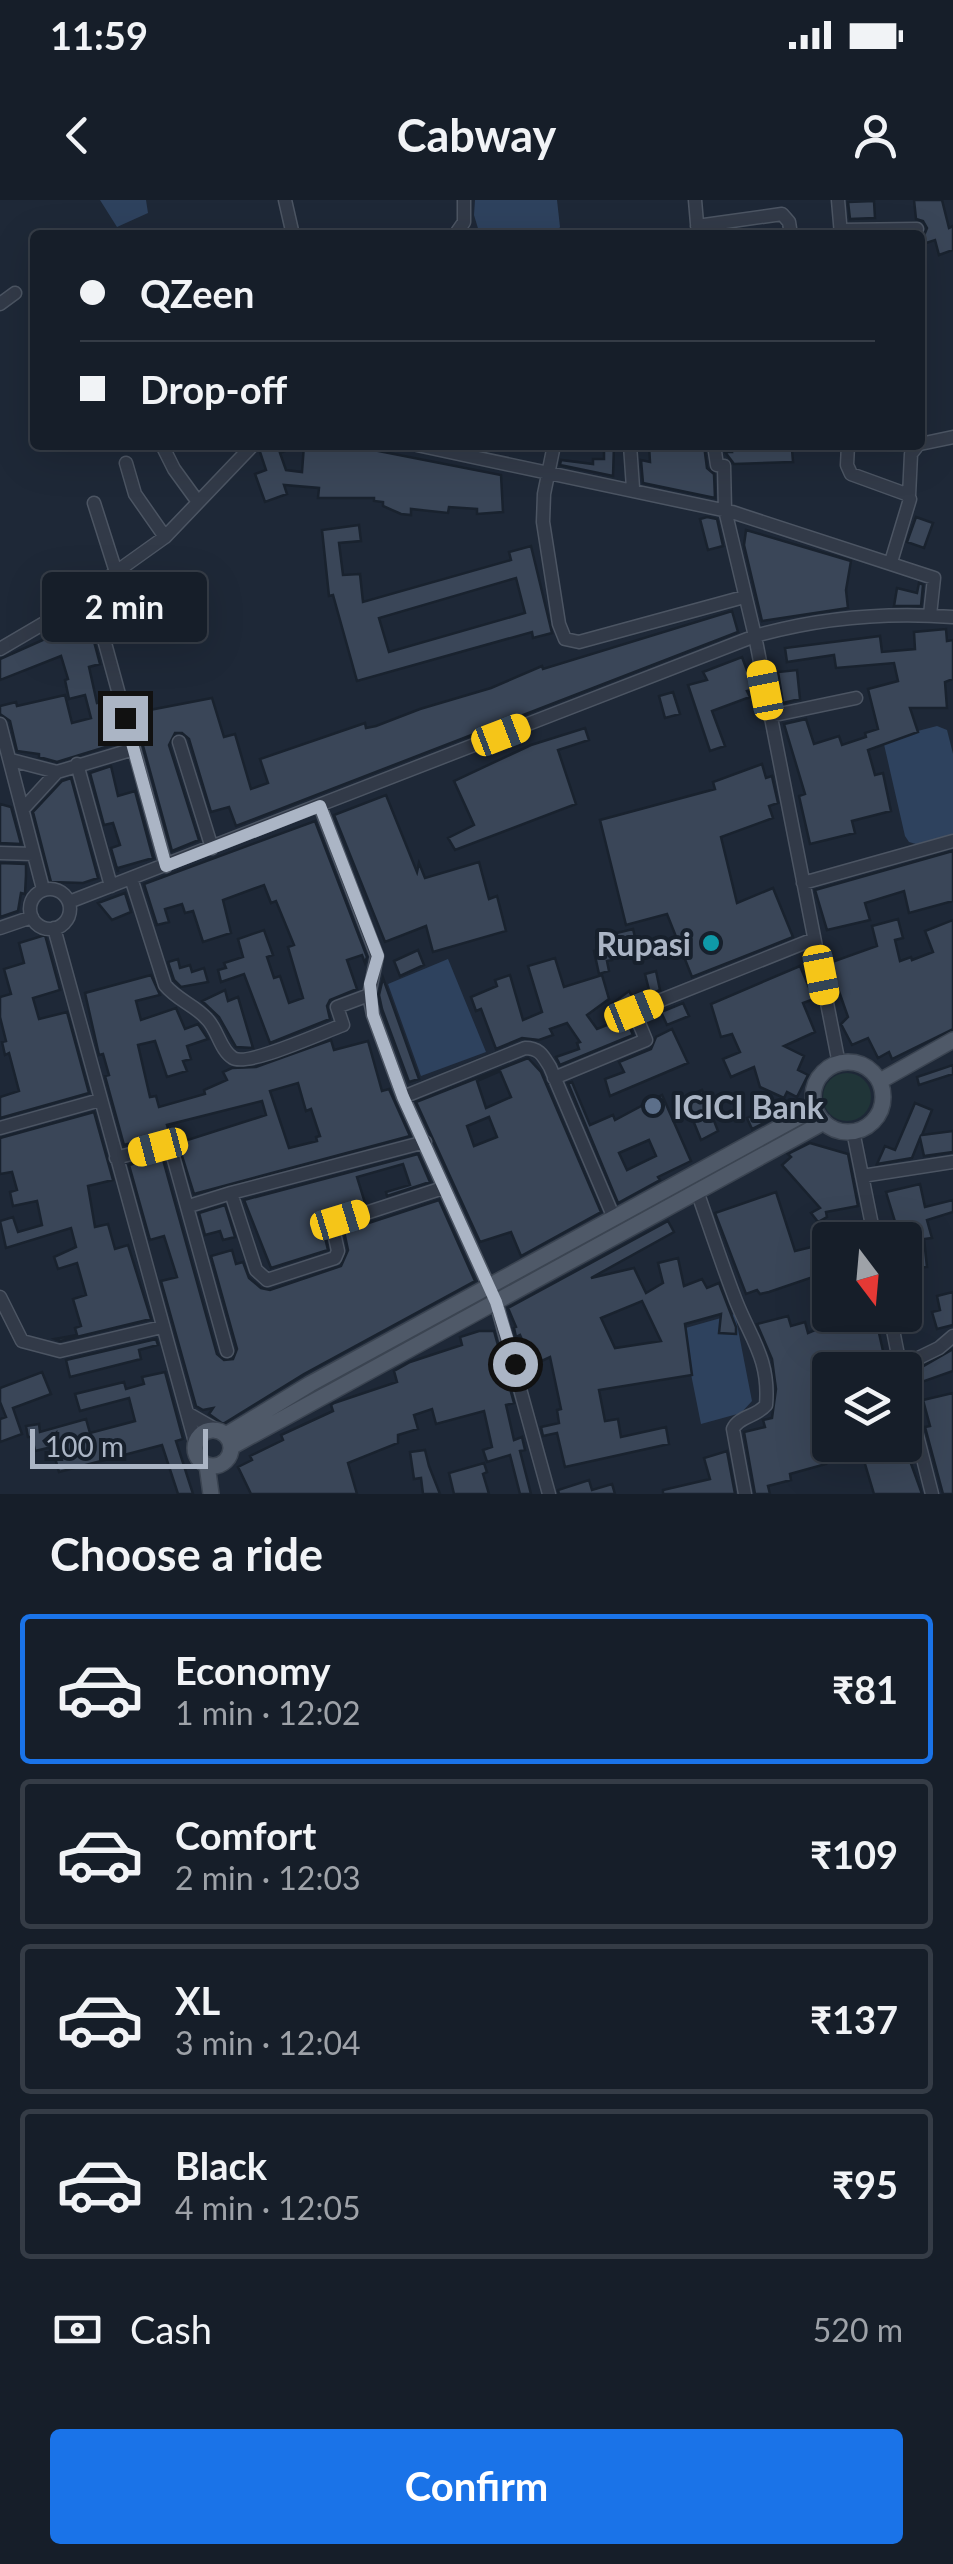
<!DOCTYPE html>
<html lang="en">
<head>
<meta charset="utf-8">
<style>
  :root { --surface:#161e29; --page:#1f2731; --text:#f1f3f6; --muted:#9ea2a8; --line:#353c46; --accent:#1a73e8 }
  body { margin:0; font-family:Lato,sans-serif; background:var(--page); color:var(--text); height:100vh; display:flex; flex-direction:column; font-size:38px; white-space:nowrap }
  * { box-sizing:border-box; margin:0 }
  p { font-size:32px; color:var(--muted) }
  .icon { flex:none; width:55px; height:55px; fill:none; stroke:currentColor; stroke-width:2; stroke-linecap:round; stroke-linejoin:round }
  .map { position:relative; height:1294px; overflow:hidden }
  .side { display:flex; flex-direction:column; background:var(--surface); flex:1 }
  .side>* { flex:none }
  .guide { position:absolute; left:30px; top:30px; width:895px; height:220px; border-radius:10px; box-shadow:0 10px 40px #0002,0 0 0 2px var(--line); display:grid; align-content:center; height:220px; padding:0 50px; background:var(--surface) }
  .needle { width:65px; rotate:164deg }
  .buttons { position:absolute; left:812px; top:1022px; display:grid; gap:20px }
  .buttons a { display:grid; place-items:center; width:110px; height:110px; border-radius:10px; background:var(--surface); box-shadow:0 10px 40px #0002,0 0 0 2px var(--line); font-size:50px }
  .scale { position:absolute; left:30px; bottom:25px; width:178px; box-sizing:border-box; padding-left:10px; border:5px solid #abb5c5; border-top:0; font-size:28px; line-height:35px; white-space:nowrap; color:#abb5c5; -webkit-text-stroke:8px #17202c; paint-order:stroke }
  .end { position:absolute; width:45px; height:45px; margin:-22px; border:12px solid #abb5c5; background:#111; box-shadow:0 0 0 5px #111 }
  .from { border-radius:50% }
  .bubble { position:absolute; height:70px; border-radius:10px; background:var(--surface); box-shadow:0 10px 40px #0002,0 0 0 2px var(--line); font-size:32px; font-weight:700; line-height:70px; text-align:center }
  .car { position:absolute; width:30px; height:60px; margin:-30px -15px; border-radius:12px; box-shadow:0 0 8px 2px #0007; background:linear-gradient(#f5c518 24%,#345 0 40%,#f5c518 0 76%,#345 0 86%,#f5c518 0) }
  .guide b { display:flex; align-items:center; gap:35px; height:95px; font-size:38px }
  .guide b+b { border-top:2px solid var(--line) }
  .guide i { width:25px; height:25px; background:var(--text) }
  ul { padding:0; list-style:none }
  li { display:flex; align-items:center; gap:30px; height:150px; margin:0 20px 15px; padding:0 30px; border:5px solid var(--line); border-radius:10px }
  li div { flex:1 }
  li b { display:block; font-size:38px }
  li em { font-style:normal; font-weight:700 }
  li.on { border-color:var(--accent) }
  li>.icon { width:90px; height:90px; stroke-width:1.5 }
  h2 { padding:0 50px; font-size:45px; line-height:120px }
  .pay { display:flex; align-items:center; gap:25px; height:110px; padding:0 50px; font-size:38px }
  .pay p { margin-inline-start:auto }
  .button { display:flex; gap:20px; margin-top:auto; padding:20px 50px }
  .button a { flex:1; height:115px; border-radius:10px; background:var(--accent); color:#fff; font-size:40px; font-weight:700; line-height:115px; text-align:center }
  .status { display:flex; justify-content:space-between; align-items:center; height:70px; padding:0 50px; background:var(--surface); direction:ltr }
  .status svg { height:28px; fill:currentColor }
  header { display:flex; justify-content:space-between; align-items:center; height:130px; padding:0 50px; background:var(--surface); font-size:45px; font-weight:700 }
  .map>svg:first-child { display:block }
  .green { fill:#203538 }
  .water { fill:#2e425e }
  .building { fill:#3a4658; stroke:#19222e; stroke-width:2.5; fill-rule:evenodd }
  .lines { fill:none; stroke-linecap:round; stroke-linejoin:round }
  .minor-casing { stroke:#4c5563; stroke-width:15 }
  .major-casing { stroke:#3b4451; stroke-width:18 }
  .minor { stroke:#323a48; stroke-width:12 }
  .major { stroke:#4f5968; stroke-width:15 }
  .route { stroke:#abb5c5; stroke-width:12 }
  .culture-dot { fill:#0f9aa8; stroke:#17202c; stroke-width:4 }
  .service-dot { fill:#5c6f8a; stroke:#17202c; stroke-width:4 }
  .labels { text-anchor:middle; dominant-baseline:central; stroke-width:8; stroke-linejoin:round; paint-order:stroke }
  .poi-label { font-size:32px; font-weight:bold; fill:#abb5c5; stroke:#17202c; text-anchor:end }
</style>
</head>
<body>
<div class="status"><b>11:59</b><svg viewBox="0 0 49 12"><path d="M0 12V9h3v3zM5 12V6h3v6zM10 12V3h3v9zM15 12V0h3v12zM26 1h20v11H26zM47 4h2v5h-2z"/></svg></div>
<header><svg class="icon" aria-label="back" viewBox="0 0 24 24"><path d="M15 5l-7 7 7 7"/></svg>Cabway<svg class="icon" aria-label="person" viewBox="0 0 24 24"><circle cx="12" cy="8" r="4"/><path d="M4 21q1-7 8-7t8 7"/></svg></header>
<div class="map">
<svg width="953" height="1294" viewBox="0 0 953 1294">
  <rect width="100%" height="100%" fill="#1e2837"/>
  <path class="green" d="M823 897a24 24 0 1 1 48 0a24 24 0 1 1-48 0Z"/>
  <path class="water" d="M100 0H146L148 13 117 27Z
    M475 0H557L560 27 555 35H480L474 15Z
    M937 526 947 530 953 554V635L916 644 909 642 905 636 883 540Z
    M448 759 486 852 421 876 388 784Z
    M735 1114 752 1201 741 1213 701 1224 682 1129Z"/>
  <path class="building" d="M914 0H942L949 28 953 26V50L939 55 935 40 920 45 927 28 923 21 916 19Z
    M874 1 875 18 850 19 848 2Z
    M299 245 280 253 286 270 302 272 304 245H348L501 275 503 312 477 314V309L449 307 448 313 411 309V315L401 314 383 306V302L374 301V298H318L319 288 284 285 287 294 265 302 255 274 266 270 260 252 263 246Z
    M604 245H614L613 276 560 265 561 260 593 264V259H604Z
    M649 245H704L707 268 714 274 715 298 643 283 641 260 650 262Z
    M731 245H777L778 249H792L793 262 734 264 725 252H732Z
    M707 317 717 319 723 346 708 350 700 319Z
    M916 317 933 323 924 348 907 342Z
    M359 325 361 341 339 343 343 375 360 374 363 402 511 360 509 352 531 346 552 433 533 438 532 432 357 481 333 395 329 396 322 330ZM516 378 525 413 389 452 379 418Z
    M746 330 851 361 846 390 848 408 762 421 744 345Z
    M135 374 142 395 105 407 102 395Z
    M919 383 923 385 921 406H894L897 388 917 393Z
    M732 411 738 432 236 626 229 607 211 612 189 539 182 533H175L169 545 199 640 172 651 134 513 212 498 224 537 235 534 251 589 268 583 260 559 365 523 366 528 376 526 420 509 491 488 542 466 543 469Z
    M88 419 100 464 89 467 97 503 110 500 122 542 57 562 39 557V554L17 551 10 521 0 514V506L16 502 17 506 65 495 72 523 91 518 85 495 69 499 65 480 68 479 61 456 0 480V459L54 435 53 432Z
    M946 429 947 441 953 440V479L945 482 947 508H910L918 532 868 550 875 575 883 573 891 611 852 621 855 633 810 644 799 596 805 594 784 524 806 519 814 544 839 536 842 545 866 537 865 533 878 529 868 489 898 481 894 463 836 468 834 455 787 462 785 448 880 436 882 452 915 449 914 432Z
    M742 457 754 489 747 491 750 497 712 511 725 546 710 551 688 485 707 480 703 472Z
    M797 470 800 499 783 503 778 472Z
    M673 492 680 514 665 518 659 496Z
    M585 528 589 540 558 550 576 604 455 650 448 638 474 625 454 581 531 545Z
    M762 564 766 578 772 576 773 581 778 603 769 606 773 618 721 637 737 703 773 688 793 737 692 777 667 714 626 725 600 620 715 589 713 582Z
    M111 566 118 596 135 591 153 658 118 668V672L111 648 120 645 113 623 104 625 90 573Z
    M71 578 98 678 83 683 51 682 33 612 62 581Z
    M386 595 417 672 419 663 425 678 479 662 489 699 497 696 506 731 433 752 426 726 385 742 334 615Z
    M0 604 11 607 21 644 0 643Z
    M315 621 367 757 365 763 362 755 347 760 357 789 330 800 327 806 330 819 270 843 244 774 221 782 218 770 226 768 224 763 243 757 238 739 264 730 273 755 267 757 274 778 280 776 289 803 303 798 288 747 294 745 276 701 271 703 264 685 223 700 231 733 203 742 193 711 185 713 182 704 165 709 169 722 157 725 144 684Z
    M953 651V701L909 713 904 691 865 703 870 720 827 730 815 690Z
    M0 663 26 664V675L25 694 21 693 18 711 0 717Z
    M125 693 131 712 112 720 98 703Z
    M898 719 903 738 895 740 900 761 911 757 912 760 933 752 925 731 953 720V829L892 859 889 852 878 858 868 838 852 845 841 824 848 817 829 763 877 746 872 726Z
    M633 729 637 745 610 752 612 760 607 761 609 771 599 774 594 751 599 750 596 738Z
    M45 735 60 790 33 798 39 819 67 812 89 893 0 918V897L19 891 9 853 5 855 2 842 6 841 0 817V797L11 794 4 769 24 763 19 743Z
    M418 750 424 765 400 776 394 761Z
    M555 758 564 787 602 775 609 799 587 815 597 829 617 821 609 806 629 791 632 796 649 790 645 774 656 771 660 790 626 806 624 814 633 835 560 865 556 857 579 849 577 843 580 842 567 823 550 829 553 835 539 840 522 838 496 849 481 809 476 811 471 797 497 786 495 780 510 775 523 820 542 812 528 766Z
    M178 759 180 768 190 765 192 772 204 768 208 782 181 787 174 780 168 762Z
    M800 766 814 799 803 803 815 832 784 846 804 856 798 870 808 875 797 897 787 892 784 898 760 887 754 867 731 877 723 859 740 852 732 834 721 837 711 804Z
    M151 775 160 795 136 801 141 820 176 808 185 829 198 824 208 839 187 846 191 859 183 861 187 871 167 877 155 841 138 845 150 897 156 896 159 907 205 894 204 890 227 880 223 872 232 868 256 867 331 840 334 850 368 841 382 891 389 889 410 936 194 994 178 943 266 915 262 901 167 925 171 937 161 935 124 945 105 876 109 875 103 854 99 855 85 793ZM298 883 306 911 311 909 320 936 316 937 317 941 289 948 270 891Z
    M383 778 419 879 409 882 382 809 379 795Z
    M225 790 228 801 238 797 253 848 236 847 219 817 202 801Z
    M683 803 689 816 667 825 661 812Z
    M672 829 688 863 610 896 605 879 624 872 619 862 651 849 656 837Z
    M528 858 541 872 601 1012 521 1056 511 1032 480 1042 416 902ZM500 871 511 897 486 908 477 881ZM489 917 497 937 474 946 467 926Z
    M953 865V874L919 885 917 877Z
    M572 882 590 925 613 915 615 920 662 895 691 961 658 977 660 980 618 1003 568 883ZM649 940 656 956 627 970 619 953Z
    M702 890 718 931 701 940 684 898Z
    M915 903 932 910 922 935 953 931V952L924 956 920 938 912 958 877 964 885 946 895 950Z
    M771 907 776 917 752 929 747 918Z
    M94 912 113 980 88 986 95 1027 108 1024 115 1049 128 1045 151 1119 60 1141 55 1139 77 1135 75 1128 81 1126 73 1099 86 1095 77 1063 58 1069 54 1057 76 1047 71 1028 6 1048 0 1021 13 1017 18 1032 42 1025 37 1001 13 1006 10 992 17 990 12 972 0 974V938Z
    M810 943 848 954 858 1006 826 1012 827 1017 818 1022 811 1013 820 1008 782 965 791 957 788 954Z
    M418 954 430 982 387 996 386 992 410 985 403 964 357 977 365 1003 328 1016 323 1029 328 1050 271 1068 244 1000Z
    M162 956 217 1154 224 1160 233 1159 237 1149 211 1056 232 1050 236 1064 243 1062 249 1078 261 1088 270 1090 341 1066 348 1050 344 1031 439 1000 475 1081 304 1174 223 1224 209 1214 213 1208 203 1210 196 1206 161 1081 177 1077 164 1036 150 1040 129 965Z
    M920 984 925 1007 953 1000V1012L927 1020 932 1038 924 1039 927 1067 908 1069 905 1037 900 1038 886 992Z
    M776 992 795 1051 824 1044 826 1058 816 1061 819 1075 769 1092 760 1094 757 1090 746 1094 715 1013Z
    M225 1005 235 1037 223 1040 220 1031 205 1035 199 1013Z
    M668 1021 674 1032 591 1078 634 1068 646 1093 663 1083 658 1063 678 1058 684 1086 702 1079 707 1088 719 1083 736 1127V1134L719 1133 721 1114 685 1124 692 1175 599 1190 605 1221 618 1219 621 1237 666 1227 669 1244 565 1267 557 1233 543 1236 541 1227 559 1223 557 1210 561 1209 550 1157 533 1165 520 1135 516 1137 514 1128 516 1127 508 1108ZM642 1101 661 1141 615 1148 601 1118Z
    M953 1092V1125L937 1129 932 1112 940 1110 937 1096Z
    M833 1115H875L883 1151 863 1156 866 1170H830V1205L817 1208 812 1216 817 1225H830V1247L822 1249 826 1264 790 1274 791 1280 768 1286 770 1294H755L744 1232 765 1227 763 1220 772 1218 776 1189 772 1159 757 1124 788 1116 791 1126 805 1122 808 1133 834 1122Z
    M479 1131H494L514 1203 506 1205 514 1240 522 1237 525 1250 520 1251 531 1294H520L510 1255 487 1262 483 1250 492 1247 484 1211 436 1224 432 1209 414 1215 418 1229 398 1235V1243L348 1263 357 1294H251L238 1267 252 1260 250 1256 283 1240 281 1235 333 1211 331 1205 334 1203 397 1182 394 1171 410 1162 462 1145 460 1137Z
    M156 1139 158 1145 139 1150 141 1159 70 1177 66 1160Z
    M953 1149V1171L919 1183 915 1171Z
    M42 1172 51 1194 13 1208 22 1234 0 1242V1219L6 1217 0 1202V1188Z
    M165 1172 183 1239 176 1241 193 1294H178L162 1245 59 1272 52 1247 35 1251 32 1237H28L26 1226 39 1224 40 1232 86 1219 90 1233 135 1221 129 1198 80 1211 75 1194 124 1182 126 1189 144 1184 142 1177Z
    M953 1193V1294H943L925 1227 930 1226 923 1200Z
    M906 1232 912 1257 909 1258 922 1294H874L862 1254 844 1259 840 1245H905Z
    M425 1250 429 1266 440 1294H423L421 1278 414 1279 410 1252Z
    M727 1251 735 1294H663V1290L710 1279 704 1258Z
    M484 1263 487 1272 483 1274 489 1294H454L449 1273Z
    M589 1280 592 1290 612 1284 615 1294H559L558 1290Z"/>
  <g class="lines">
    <g class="minor-casing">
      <path id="minor" d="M285 0 293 35
        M695 0 698 35
        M838 0 841 35
        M697 26 782 14 789 22 791 35
        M841 30 917 29
        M455 35 464 22V0
        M0 104 15 93
        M920 244 953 237
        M162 245 174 269 198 302
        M417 245 732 312 934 378 930 415
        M554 245 544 294 543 322 559 424 565 439 579 442 744 397
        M630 245 633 288
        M714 245 717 265 724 266 725 310 755 436 839 864
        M848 245 847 265 851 274 906 294 910 299 891 362
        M126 263 135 294 165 337
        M909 296 911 254 918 245
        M94 303 116 372
        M91 392 166 666
        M0 449 46 422 165 337 253 245
        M770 516 856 498
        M0 524 43 689
        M179 542 212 648
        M11 560 57 572
        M77 564 111 686
        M320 606 377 756 369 795 373 815 403 897 496 1102 549 1294
        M23 609 57 572 134 549
        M0 653 34 654
        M131 678 165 785C177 800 195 805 207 819 218 830 220 850 233 858 248 867 323 832 343 825L337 807 369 795
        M803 683 953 641
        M30 709a20 20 0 1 1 40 0a20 20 0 1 1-40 0Z
        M69 702 755 436C819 418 886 412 953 417
        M0 728 32 717
        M54 728 195 1242
        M554 878 646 840 634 811 814 739
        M403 897 525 848C540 848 543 856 550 867L614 1018
        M0 928 100 900
        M853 931 875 1040
        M425 942 231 993 256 1070 267 1080 335 1058 338 1051 333 1028 335 1023 443 988
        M116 958 164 945 171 949 227 1151
        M862 976 953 962
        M697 991C710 1028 722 1065 736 1101 751 1139 770 1160 766 1205 756 1217 739 1216 733 1229L745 1294
        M189 1006 231 993
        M0 1097 22 1141 60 1151 162 1127
        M890 1115 901 1170
        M900 1167 939 1148 953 1136
        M905 1188 932 1294
        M187 1213 215 1229
        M822 1216 830 1215"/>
    </g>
    <g class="major-casing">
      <path id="major" d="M813 897a35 35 0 1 1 70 0a35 35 0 1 1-70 0Z
        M880 881 953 840
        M195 1248a18 18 0 1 1 36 0a18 18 0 1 1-36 0Z
        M226 1235 310 1184 815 908
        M231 1247 824 922
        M207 1265 211 1294"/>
    </g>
    <use href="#minor" class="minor"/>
    <use href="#major" class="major"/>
  </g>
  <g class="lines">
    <path class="route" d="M125 518 166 666 320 606 378 756 370 784 373 815 403 897 496 1102 515 1164"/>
  </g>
  <circle class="culture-dot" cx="711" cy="743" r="10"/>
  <circle class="service-dot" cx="653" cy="906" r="10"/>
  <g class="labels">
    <g class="poi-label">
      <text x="691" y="743">Rupasi</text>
      <text x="673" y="906" text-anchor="start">ICICI Bank</text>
    </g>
  </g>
</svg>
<div class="buttons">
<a><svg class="needle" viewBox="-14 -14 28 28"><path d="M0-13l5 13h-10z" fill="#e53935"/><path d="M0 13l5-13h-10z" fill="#9ea2a8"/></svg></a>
<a><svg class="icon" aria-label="layers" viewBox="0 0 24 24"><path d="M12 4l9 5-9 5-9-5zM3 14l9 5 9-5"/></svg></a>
</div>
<div class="scale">100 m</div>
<i class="end from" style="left:515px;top:1164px"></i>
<i class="end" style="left:125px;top:518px"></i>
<div class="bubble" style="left:42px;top:372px;width:165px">2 min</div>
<i class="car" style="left:765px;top:490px;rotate:349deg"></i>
<i class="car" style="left:501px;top:535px;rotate:69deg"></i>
<i class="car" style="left:821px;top:775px;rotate:169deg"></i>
<i class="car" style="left:634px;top:811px;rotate:68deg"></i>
<i class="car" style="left:158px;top:947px;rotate:255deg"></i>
<i class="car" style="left:340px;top:1020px;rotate:73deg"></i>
<div class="guide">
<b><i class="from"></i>QZeen</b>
<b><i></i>Drop-off</b>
</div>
</div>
<section class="side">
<h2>Choose a ride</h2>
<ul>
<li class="on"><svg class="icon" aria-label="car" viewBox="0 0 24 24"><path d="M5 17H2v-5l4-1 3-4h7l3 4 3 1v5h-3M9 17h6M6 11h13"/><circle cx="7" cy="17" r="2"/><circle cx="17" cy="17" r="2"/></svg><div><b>Economy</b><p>1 min · 12:02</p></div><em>₹81</em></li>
<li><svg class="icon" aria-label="car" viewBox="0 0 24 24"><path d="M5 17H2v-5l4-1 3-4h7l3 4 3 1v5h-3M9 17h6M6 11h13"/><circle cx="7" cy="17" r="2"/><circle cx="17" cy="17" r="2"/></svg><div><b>Comfort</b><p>2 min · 12:03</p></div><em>₹109</em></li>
<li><svg class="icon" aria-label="car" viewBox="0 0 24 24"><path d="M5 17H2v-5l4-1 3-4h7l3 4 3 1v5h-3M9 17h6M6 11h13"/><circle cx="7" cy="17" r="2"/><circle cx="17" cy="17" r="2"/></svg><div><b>XL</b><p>3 min · 12:04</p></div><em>₹137</em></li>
<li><svg class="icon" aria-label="car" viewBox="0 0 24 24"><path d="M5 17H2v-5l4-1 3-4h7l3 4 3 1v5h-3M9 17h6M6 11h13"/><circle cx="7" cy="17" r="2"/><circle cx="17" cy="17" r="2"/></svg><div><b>Black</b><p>4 min · 12:05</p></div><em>₹95</em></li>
</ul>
<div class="pay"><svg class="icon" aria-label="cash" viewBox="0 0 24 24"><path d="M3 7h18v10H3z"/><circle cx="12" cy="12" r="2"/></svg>Cash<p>520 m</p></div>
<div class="button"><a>Confirm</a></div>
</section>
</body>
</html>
